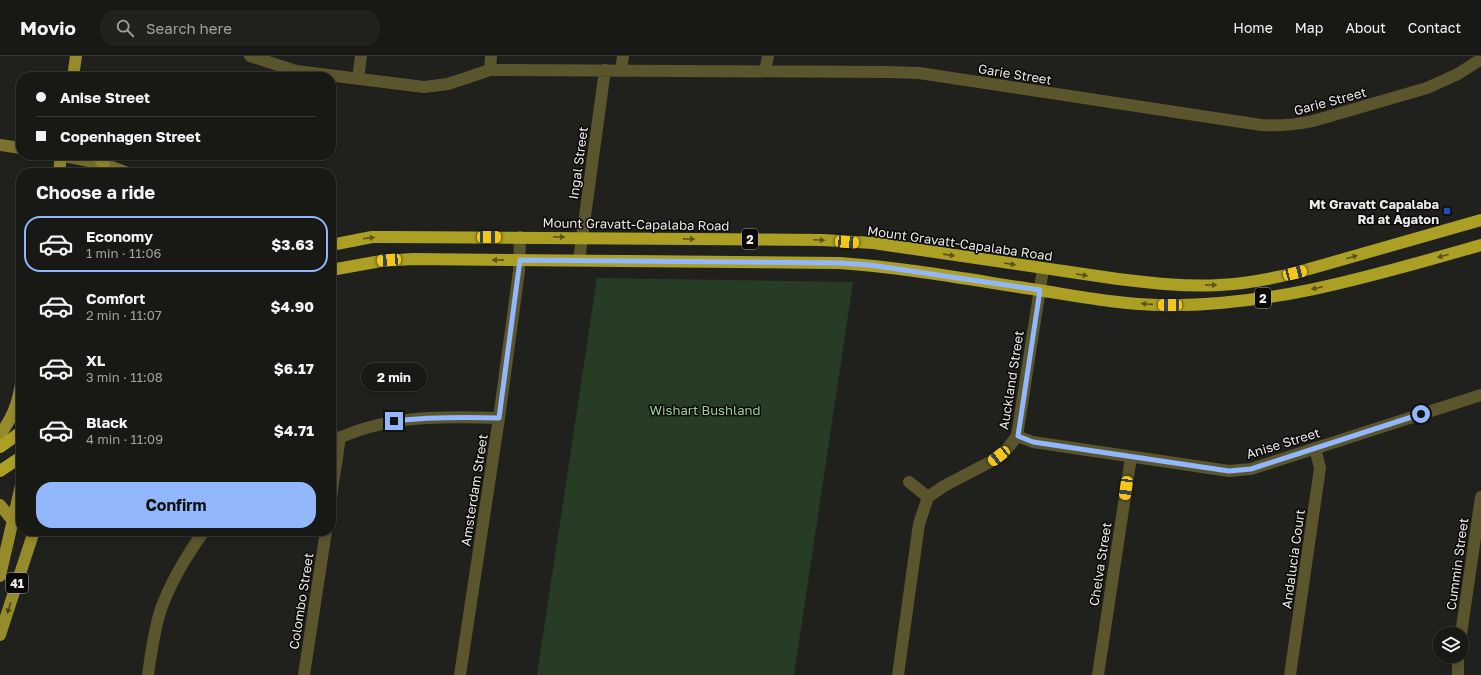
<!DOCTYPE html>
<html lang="en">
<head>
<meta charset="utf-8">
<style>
  :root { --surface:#181815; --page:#21211e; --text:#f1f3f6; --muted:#9fa0a0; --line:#363734; --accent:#92b7fd }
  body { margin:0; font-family:"Golos Text",sans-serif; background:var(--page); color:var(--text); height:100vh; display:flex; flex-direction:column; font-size:15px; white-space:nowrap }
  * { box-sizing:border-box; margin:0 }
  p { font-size:13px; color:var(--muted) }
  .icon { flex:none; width:22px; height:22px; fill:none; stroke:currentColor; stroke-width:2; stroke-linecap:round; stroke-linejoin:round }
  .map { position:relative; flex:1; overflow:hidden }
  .side { position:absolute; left:16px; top:112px; width:320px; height:368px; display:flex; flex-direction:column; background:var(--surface); border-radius:16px; box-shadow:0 2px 6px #0003,0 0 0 1px var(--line) }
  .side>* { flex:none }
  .banner { position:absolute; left:16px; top:16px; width:320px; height:88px; border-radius:16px; box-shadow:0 2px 6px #0003,0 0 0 1px var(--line); display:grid; align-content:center; height:88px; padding:0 20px; background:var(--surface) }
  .controls { position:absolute; left:1433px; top:571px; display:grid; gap:8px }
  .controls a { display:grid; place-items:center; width:36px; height:36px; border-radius:50%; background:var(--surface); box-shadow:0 2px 6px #0003,0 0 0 1px var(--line); font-size:20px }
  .end { position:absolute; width:18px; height:18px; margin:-9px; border:5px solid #92b7fd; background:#111; box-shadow:0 0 0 2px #111 }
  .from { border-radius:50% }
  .bubble { position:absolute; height:28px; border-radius:14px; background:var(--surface); box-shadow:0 2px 6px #0003,0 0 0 1px var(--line); font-size:13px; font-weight:700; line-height:28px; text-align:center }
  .car { position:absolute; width:12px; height:24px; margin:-12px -6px; border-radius:5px; box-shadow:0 0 3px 1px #0007; background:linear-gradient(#f5c518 24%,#345 0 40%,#f5c518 0 76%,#345 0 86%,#f5c518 0) }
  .banner b { display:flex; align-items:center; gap:14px; height:38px; font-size:15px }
  .banner b+b { border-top:1px solid var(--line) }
  .banner i { width:10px; height:10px; background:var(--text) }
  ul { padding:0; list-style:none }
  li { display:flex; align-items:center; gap:12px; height:56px; margin:0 8px 6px; padding:0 12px; border:2px solid transparent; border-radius:16px }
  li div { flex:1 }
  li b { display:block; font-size:15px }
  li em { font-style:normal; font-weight:700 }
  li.current { border-color:var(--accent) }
  li>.icon { width:36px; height:36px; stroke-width:1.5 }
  h2 { padding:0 20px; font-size:18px; line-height:48px }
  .cta { display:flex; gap:8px; margin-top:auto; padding:8px 20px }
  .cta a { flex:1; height:46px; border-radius:16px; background:var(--accent); color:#111; font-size:16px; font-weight:700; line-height:46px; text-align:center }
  header { display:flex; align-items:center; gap:24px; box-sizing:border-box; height:56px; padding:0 20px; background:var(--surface); border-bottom:1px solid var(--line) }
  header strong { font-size:19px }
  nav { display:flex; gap:22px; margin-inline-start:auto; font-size:14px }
  .search { width:280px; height:36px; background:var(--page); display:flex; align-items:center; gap:10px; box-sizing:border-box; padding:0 14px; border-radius:16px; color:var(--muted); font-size:15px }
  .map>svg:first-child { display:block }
  .green { fill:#273c24 }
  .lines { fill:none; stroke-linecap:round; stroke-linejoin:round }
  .street { stroke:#5a552c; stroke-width:12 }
  .secondary { stroke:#7b732d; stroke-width:12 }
  .primary { stroke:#958b2a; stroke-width:12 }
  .highway { stroke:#aca024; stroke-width:12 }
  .oneway { fill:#5b5416 }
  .oneway2 { fill:#494417 }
  .route { stroke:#92b7fd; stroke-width:5 }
  .transit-dot { fill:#1a4fb4; stroke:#0a0908; stroke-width:1.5 }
  .labels { text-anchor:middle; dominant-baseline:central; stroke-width:3; stroke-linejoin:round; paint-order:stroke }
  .shield { fill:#0a0908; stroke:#a8a6a5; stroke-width:1 }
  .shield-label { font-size:12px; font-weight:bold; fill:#ebeae8 }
  .street-label { font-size:13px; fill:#ebeae8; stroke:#0a0908 }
  .poi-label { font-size:13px; font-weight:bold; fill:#ebeae8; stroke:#0a0908; text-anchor:end }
  .park-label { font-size:13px; fill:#9bd392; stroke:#0a0908 }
</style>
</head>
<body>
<header>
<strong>Movio</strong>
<div class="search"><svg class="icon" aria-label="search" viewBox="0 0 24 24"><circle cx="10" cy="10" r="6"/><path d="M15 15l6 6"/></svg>Search here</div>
<nav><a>Home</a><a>Map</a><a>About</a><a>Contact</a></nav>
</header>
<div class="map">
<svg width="1481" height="619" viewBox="0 0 1481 619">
  <rect width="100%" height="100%" fill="#20201c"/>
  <path class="green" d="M597 222 853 226 794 619H537Z"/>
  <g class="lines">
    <path class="street" d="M250 0 296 15 424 31 448 28 490 14 888 16 919 17 1261 69C1279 70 1295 69 1313 65L1427 32 1458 18 1481 3
      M490 14 491 0
      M621 14 623 0
      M765 15 768 0
      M358 23 361 0
      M579 204 605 14
      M1017 380 1033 386 1229 415 1251 413 1481 339
      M331 386C383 359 442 360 499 362
      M909 426 928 441
      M331 441 340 381
      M1461 578 1481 441
      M148 619C151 597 154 574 161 553 171 525 187 499 204 475
      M304 619 326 475
      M460 619 499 362 519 215 520 181
      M898 619 919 468 928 441 944 430 990 406 1007 393 1017 380 1043 213
      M1098 619 1131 401
      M1290 619 1320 412 1315 392
      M1458 619V600"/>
    <path class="secondary" d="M0 89 21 92
      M60 99 104 108 128 117"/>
    <path class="primary" d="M73 21 76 0
      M97 99 104 108
      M59 117 61 99
      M0 379C13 360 17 350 21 328
      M0 449 13 465
      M0 520 21 429
      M0 579 34 475"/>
    <path class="highway" d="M331 189 372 181H390L822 184 873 187 1118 223C1151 227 1186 231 1219 229 1245 228 1270 223 1295 217L1481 164
      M331 214 381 205 413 203 840 207C909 212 977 225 1044 235 1082 241 1120 248 1158 249 1268 252 1376 219 1481 189
      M0 391 21 376
      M0 415 21 401"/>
  </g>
  <defs><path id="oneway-solid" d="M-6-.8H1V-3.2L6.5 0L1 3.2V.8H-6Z"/></defs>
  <g class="oneway">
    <use href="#oneway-solid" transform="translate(559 181) rotate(1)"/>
    <use href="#oneway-solid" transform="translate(369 182) rotate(-7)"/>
    <use href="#oneway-solid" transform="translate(689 183) rotate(1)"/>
    <use href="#oneway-solid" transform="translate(819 184) rotate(2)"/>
    <use href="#oneway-solid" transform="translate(949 199) rotate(8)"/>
    <use href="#oneway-solid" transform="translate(1443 200) rotate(164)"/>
    <use href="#oneway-solid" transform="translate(1352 201) rotate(-16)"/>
    <use href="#oneway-solid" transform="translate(498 204) rotate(-179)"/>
    <use href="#oneway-solid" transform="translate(1010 208) rotate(9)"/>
    <use href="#oneway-solid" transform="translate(1082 219) rotate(9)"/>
    <use href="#oneway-solid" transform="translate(1211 229) rotate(1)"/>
    <use href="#oneway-solid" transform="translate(1317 232) rotate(168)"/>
    <use href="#oneway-solid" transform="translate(1147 248) rotate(-176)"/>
  </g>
  <use class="oneway2" href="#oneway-solid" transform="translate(9 552) rotate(107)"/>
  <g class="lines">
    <path class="route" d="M394 365C429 361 463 361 499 362L520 204 840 207 870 209 1040 234 1018 380 1033 386 1229 415 1251 413 1421 358"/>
  </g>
  <rect class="transit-dot" x="1443" y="151" width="8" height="8" rx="2"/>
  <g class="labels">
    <g class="shield">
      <rect x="742" y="173" width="16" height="20" rx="3"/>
      <rect x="1255" y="232" width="16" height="20" rx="3"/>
      <rect x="6" y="517" width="22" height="20" rx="3"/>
    </g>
    <g class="shield-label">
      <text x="750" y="183">2</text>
      <text x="1263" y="242">2</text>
      <text x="17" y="527">41</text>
    </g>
    <g class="street-label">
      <text transform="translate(1015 18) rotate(9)">Garie Street</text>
      <text transform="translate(1330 45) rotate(-15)">Garie Street</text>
      <text transform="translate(578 107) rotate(-82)">Ingal Street</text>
      <text transform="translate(636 168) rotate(1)">Mount Gravatt-Capalaba Road</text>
      <text transform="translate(960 187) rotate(8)">Mount Gravatt-Capalaba Road</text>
      <text transform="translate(1011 324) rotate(-81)">Auckland Street</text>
      <text transform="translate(1283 387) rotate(-17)">Anise Street</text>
      <text transform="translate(474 434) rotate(-81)">Amsterdam Street</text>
      <text transform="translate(1293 503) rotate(-82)">Andalucia Court</text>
      <text transform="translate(1100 508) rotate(-81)">Chelva Street</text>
      <text transform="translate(1457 508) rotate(-82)">Cummin Street</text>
      <text transform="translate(301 545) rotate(-81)">Colombo Street</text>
    </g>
    <g class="poi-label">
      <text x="1439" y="148">Mt Gravatt Capalaba<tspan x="1439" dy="15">Rd at Agaton</tspan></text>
    </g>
    <g class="park-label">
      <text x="705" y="354">Wishart Bushland</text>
    </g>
  </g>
</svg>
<div class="controls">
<a><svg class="icon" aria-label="layers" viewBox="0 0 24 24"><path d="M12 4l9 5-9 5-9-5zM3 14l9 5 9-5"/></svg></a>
</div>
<i class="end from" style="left:1421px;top:358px"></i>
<i class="end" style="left:394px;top:365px"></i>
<div class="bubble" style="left:361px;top:307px;width:66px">2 min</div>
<i class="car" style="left:489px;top:181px;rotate:90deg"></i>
<i class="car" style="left:847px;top:186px;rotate:94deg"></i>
<i class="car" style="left:389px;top:204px;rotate:266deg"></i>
<i class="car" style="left:1295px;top:217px;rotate:75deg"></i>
<i class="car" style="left:1170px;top:249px;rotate:270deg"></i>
<i class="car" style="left:999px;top:400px;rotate:232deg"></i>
<i class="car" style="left:1126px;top:432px;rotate:188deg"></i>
<div class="banner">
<b><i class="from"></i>Anise Street</b>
<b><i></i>Copenhagen Street</b>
</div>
<section class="side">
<h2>Choose a ride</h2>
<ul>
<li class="current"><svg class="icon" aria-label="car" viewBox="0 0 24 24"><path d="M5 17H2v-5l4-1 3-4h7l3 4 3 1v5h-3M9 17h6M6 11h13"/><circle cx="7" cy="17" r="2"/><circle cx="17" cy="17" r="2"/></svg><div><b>Economy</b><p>1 min · 11:06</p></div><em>$3.63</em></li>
<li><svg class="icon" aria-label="car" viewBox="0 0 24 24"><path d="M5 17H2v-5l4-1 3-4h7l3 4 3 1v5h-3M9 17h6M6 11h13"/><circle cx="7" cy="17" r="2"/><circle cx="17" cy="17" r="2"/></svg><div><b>Comfort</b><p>2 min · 11:07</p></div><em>$4.90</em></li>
<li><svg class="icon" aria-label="car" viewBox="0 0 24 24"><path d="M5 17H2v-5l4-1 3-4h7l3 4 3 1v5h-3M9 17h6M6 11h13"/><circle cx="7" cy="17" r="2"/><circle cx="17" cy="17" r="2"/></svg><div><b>XL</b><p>3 min · 11:08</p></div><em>$6.17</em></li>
<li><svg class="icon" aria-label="car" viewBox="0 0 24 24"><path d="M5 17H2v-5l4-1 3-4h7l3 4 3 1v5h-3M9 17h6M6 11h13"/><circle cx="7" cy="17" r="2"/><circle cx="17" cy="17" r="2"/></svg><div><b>Black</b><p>4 min · 11:09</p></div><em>$4.71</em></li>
</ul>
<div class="cta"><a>Confirm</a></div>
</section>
</div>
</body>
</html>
